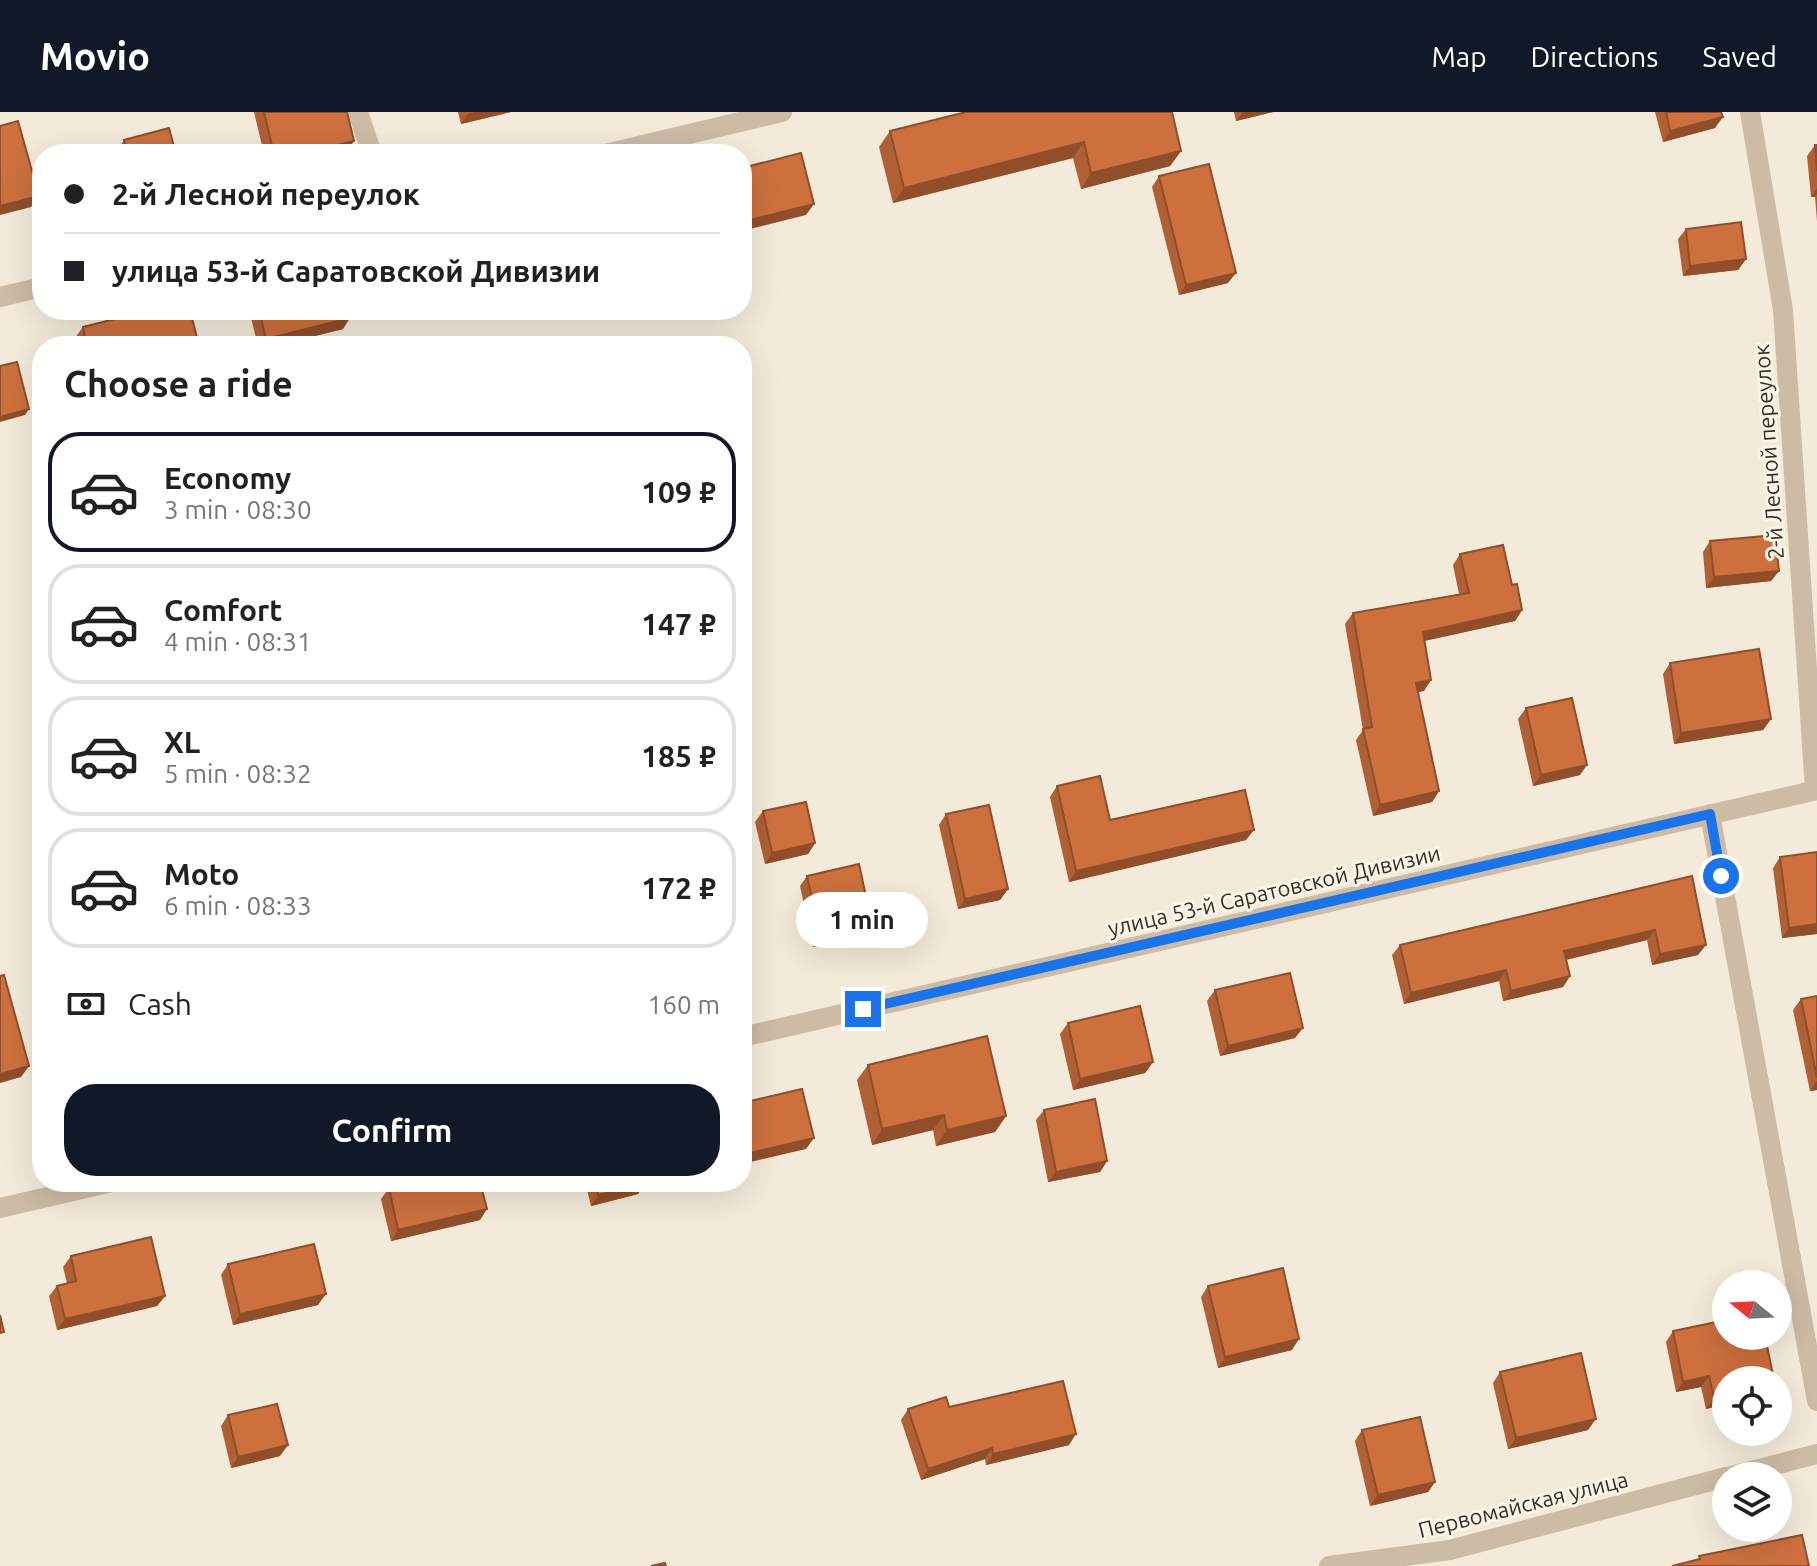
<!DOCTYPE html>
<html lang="en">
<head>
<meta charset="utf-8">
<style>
  :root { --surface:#fff; --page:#f2f2f2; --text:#202124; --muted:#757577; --line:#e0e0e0; --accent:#111827 }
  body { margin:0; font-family:Ubuntu,sans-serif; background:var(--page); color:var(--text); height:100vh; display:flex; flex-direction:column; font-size:30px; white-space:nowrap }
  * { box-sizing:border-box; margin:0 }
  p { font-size:26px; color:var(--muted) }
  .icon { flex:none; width:44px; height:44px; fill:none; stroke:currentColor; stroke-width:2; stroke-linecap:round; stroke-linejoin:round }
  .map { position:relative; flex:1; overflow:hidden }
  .sheet { position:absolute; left:32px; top:224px; width:720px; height:856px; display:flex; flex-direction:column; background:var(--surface); border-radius:32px; box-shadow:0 8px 32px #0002 }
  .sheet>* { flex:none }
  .hud { position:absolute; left:32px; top:32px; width:720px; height:176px; border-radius:32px; box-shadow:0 8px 32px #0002; display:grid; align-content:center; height:176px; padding:0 32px; background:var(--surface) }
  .needle { width:52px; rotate:288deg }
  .buttons { position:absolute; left:1712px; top:1158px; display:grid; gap:16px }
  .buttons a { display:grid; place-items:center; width:80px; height:80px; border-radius:50%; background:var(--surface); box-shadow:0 8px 32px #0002; font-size:40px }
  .end { position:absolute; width:36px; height:36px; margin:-18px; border:10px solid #1a73e8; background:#fff; box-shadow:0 0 0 4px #fff }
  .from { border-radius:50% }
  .bubble { position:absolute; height:56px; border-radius:28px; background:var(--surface); box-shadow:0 8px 32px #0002; font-size:26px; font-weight:600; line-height:56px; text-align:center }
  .hud b { display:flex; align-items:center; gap:28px; height:76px; font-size:30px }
  .hud b+b { border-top:2px solid var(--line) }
  .hud i { width:20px; height:20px; background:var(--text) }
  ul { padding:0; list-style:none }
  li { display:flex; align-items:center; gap:24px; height:120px; margin:0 16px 12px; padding:0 16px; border:4px solid var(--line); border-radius:32px }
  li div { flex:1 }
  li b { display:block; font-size:30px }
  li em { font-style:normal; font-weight:600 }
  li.active { border-color:var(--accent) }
  li>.icon { width:72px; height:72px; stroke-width:1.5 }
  h2 { padding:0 32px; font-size:36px; line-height:96px }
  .pay { display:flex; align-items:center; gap:20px; height:88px; padding:0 32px; font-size:30px }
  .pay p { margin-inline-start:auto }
  .action { display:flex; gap:16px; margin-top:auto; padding:16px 32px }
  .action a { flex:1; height:92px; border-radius:32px; background:var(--accent); color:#fff; font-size:32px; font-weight:600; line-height:92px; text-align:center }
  header { display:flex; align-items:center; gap:48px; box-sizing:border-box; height:112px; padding:0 40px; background:var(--accent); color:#fff }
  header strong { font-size:38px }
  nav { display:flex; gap:44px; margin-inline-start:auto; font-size:28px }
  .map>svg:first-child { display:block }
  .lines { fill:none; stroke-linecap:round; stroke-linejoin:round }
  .service { stroke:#ccbba5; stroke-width:20 }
  .minor { stroke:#ccbba5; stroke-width:20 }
  .wall { fill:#b06035 }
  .shaded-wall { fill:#904e2b }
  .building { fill:#cd703e; stroke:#904e2b; stroke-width:2 }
  .route { stroke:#1a73e8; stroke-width:10 }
  .labels { text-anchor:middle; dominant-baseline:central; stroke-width:6; stroke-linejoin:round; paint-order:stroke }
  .street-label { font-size:22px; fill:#372e27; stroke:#faf4e7 }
</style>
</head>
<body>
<header>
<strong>Movio</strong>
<nav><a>Map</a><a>Directions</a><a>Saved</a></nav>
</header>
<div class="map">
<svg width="1817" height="1454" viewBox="0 0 1817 1454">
  <rect width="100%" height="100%" fill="#f3eada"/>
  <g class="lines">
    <path class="service" d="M358 0 372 42"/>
    <path class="minor" d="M1750 0 1783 198 1815 678
      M605 42 782 0
      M0 185 42 175
      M1710 702 1817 1289
      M742 925 1817 678
      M0 1096 112 1070
      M1732 1364 1817 1342
      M1329 1454 1450 1438 1726 1365"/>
  </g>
  <path class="wall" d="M254 0H347L354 29 346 40 337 42H264Z
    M458 0H511L461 12Z
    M966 0 1181 39 1170 54 1081 77 1073 46 893 91 879 35 890 19Z
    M1234 0H1273L1236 9Z
    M1655 0H1721L1715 16 1663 30Z
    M124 28 176 42H118L117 38Z
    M1815 33H1817V109L1815 85H1811L1807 44Z
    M1159 64 1228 171 1179 183 1152 75Z
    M1686 117 1746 147 1738 158 1683 164 1678 127Z
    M249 198H348L343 217 275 234H258Z
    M83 215 199 234H77L75 226Z
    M1710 429 1779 459 1771 469 1706 476 1703 440Z
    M1460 442 1512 473 1522 498 1515 509 1424 529V579L1418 580 1439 679 1432 690 1373 704 1356 628 1363 618 1345 512 1353 501 1459 482 1453 453Z
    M1670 551 1771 607 1763 618 1674 632 1663 562Z
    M1526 596 1580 663 1533 674 1518 607Z
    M1057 674 1110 708 1246 728 1069 770 1050 685Z
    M763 699 815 731 808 742 765 752 755 710Z
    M946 702 1008 777 1000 788 958 797 939 713Z
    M1817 740V822L1782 826 1773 756 1780 745Z
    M807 764 872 812 865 823 813 835 800 774Z
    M1692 764 1698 843 1652 853 1647 828 1566 848 1570 864 1563 875 1503 889 1499 869 1404 892 1392 843 1400 833Z
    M1215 878 1295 926 1220 944 1207 889Z
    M1817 884V978L1810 979 1793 898 1801 887Z
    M1068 911 1153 950 1145 961 1073 978 1060 922Z
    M868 953 1006 1004 995 1020 936 1034 933 1018 872 1033 857 968Z
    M1044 998 1107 1049 1100 1060 1048 1070 1036 1008Z
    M585 1070H646L638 1082 591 1094Z
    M389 1076 480 1108 391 1129 381 1087Z
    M71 1144 165 1184 157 1194 57 1218 49 1184 57 1174 67 1171 63 1155Z
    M228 1152 318 1193 233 1213 221 1163Z
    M1208 1174 1292 1238 1218 1256 1201 1185Z
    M1673 1219 1726 1268V1292L1706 1297 1701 1275 1676 1280 1666 1230Z
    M1500 1260 1588 1318 1508 1337 1493 1271Z
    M949 1295 1069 1333 986 1353 985 1347 921 1368 901 1308 908 1297Z
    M228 1303 280 1344 231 1356 221 1314Z
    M1362 1318 1435 1370 1428 1380 1370 1394 1355 1329Z"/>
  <path class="shaded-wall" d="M475 0H511L461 12 468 2Z
    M1243 0H1273L1236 9Z
    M1723 5 1715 16 1663 30 1670 19Z
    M354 29 346 40 337 42H300Z
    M1084 30 1073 46 893 91 904 76Z
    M1181 39 1170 54 1081 77 1091 61Z
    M1817 76V82L1815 85H1811Z
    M39 84 31 95 0 103V94Z
    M814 92 806 103 742 119V110Z
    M1746 147 1738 158 1683 164 1690 154Z
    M1236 161 1228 171 1179 183 1186 173Z
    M435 198H458L432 204Z
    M350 206 343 217 275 234H262L266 227Z
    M29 297 25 303 0 310V305Z
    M1779 459 1771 469 1706 476 1714 465Z
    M1522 498 1515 509 1415 531 1423 520Z
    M1431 568 1424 579 1408 581 1416 571Z
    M1771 607 1763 618 1674 632 1681 621Z
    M1587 653 1580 663 1533 674 1541 663Z
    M1439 679 1432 690 1373 704 1380 693Z
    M1254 718 1246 728 1069 770 1076 759Z
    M815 731 808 742 765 752 772 741Z
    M1008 777 1000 788 958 797 965 787Z
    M872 812 865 823 813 835 820 824Z
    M1817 812V822L1782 826 1789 816Z
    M1655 818 1647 828 1557 850 1564 839Z
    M1706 833 1698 843 1652 853 1660 842Z
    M1506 858 1499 869 1404 892 1411 881Z
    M1570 864 1563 875 1503 889 1511 879Z
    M1303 916 1295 926 1220 944 1228 934Z
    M1153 950 1145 961 1073 978 1080 967Z
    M29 954 21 965 0 971V962Z
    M1817 969V978L1810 979Z
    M944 1003 933 1018 872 1033 882 1017Z
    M1006 1004 995 1020 936 1034 947 1018Z
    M814 1026 806 1037 742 1052V1043Z
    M1107 1049 1100 1060 1048 1070 1056 1060Z
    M646 1071 638 1082 591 1094 598 1083Z
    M487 1097 480 1108 391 1129 398 1118Z
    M326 1182 318 1193 233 1213 240 1202Z
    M165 1184 157 1194 57 1218 65 1207Z
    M1299 1227 1292 1238 1218 1256 1225 1245Z
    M1709 1264 1701 1275 1676 1280 1683 1270Z
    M1726 1283V1292L1706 1297 1714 1286Z
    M1596 1307 1588 1318 1508 1337 1516 1326Z
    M1076 1322 1069 1333 986 1353 993 1342Z
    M288 1333 280 1344 231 1356 238 1345Z
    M992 1336 985 1347 921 1368 928 1357Z
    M1435 1370 1428 1380 1370 1394 1378 1383Z"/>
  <path class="building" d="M264 0H347L354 29 300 42H274Z
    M966 0H1172L1181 39 1091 61 1084 30 904 76 890 19Z
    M1666 0H1721L1723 5 1670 19Z
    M18 9 39 84 0 94V14Z
    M169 16 176 42H128L124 28Z
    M1815 33H1817V59Z
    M801 41 814 92 742 110V56Z
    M1209 52 1236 161 1186 173 1159 64Z
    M1741 110 1746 147 1690 154 1686 117Z
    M150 198H190L199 234H87L83 215Z
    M259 198H348L350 206 266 227Z
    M17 250 29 297 0 305V254Z
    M1775 423 1779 459 1714 465 1710 429Z
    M1503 433 1512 473 1517 472 1522 498 1423 520 1431 568 1416 571 1439 679 1380 693 1363 617 1372 615 1353 501 1469 481 1460 442Z
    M1759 537 1771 607 1681 621 1670 551Z
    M1572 586 1587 653 1541 663 1526 596Z
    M1100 664 1110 708 1245 678 1254 718 1076 759 1057 674Z
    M806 690 815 731 772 741 763 699Z
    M989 693 1008 777 965 787 946 702Z
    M1817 740V812L1789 816 1780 745Z
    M859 752 872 812 820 824 807 764Z
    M1692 764 1706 833 1660 842 1655 818 1564 839 1570 864 1511 879 1506 858 1411 881 1400 833Z
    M1290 861 1303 916 1228 934 1215 878Z
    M4 863 29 954 0 962V864Z
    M1817 884V966L1801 887Z
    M1140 894 1153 950 1080 967 1068 911Z
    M987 924 1006 1004 947 1018 944 1003 882 1017 868 953Z
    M802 977 814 1026 742 1043V991Z
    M1095 987 1107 1049 1056 1060 1044 998Z
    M415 1070H480L487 1097 398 1118 389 1076Z
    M595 1070H646V1071L598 1083Z
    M151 1125 165 1184 65 1207 57 1174 76 1169 71 1144Z
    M314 1132 326 1182 240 1202 228 1152Z
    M1283 1156 1299 1227 1225 1245 1208 1174Z
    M0 1203 4 1220 0 1221Z
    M1726 1208V1224H1765L1774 1268H1726V1283L1714 1286 1709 1264 1683 1270 1673 1219Z
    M1581 1241 1596 1307 1516 1326 1500 1260Z
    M1063 1269 1076 1322 993 1342 992 1336 928 1357 908 1297 946 1285 949 1295Z
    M277 1292 288 1333 238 1345 228 1303Z
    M1420 1305 1435 1370 1378 1383 1362 1318Z
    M1802 1423 1809 1454H1672L1700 1447 1699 1444Z
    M665 1451 666 1454H651Z"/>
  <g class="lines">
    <path class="route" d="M863 897 1710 702 1721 764"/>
  </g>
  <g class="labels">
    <g class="street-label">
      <text transform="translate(1768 340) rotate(-94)">2-й Лесной переулок</text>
      <text transform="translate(1274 778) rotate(-13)">улица 53-й Саратовской Дивизии</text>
      <text transform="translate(1523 1392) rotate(-14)">Первомайская улица</text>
    </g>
  </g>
</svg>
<div class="buttons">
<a><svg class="needle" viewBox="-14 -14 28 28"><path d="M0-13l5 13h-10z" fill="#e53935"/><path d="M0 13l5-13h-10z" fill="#757577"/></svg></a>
<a><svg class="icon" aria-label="locate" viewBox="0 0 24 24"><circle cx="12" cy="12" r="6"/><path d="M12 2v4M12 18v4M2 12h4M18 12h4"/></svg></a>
<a><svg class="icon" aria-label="layers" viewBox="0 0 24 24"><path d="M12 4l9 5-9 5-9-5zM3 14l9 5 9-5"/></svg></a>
</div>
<i class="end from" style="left:1721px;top:764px"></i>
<i class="end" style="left:863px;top:897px"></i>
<div class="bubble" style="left:796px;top:780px;width:132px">1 min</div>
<div class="hud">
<b><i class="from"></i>2-й Лесной переулок</b>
<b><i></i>улица 53-й Саратовской Дивизии</b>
</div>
<section class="sheet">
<h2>Choose a ride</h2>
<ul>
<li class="active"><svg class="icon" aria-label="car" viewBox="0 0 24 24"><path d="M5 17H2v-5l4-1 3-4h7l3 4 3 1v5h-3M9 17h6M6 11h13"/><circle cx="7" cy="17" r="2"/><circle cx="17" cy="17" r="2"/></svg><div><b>Economy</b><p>3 min · 08:30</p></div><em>109 ₽</em></li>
<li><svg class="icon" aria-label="car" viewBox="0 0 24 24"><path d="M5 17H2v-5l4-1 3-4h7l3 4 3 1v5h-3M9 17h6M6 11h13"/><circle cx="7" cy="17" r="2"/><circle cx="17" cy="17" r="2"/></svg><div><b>Comfort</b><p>4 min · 08:31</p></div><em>147 ₽</em></li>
<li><svg class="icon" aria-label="car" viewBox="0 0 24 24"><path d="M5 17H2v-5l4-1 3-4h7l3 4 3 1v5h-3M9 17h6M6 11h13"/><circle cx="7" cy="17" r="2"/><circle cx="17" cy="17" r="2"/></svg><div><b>XL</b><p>5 min · 08:32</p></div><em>185 ₽</em></li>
<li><svg class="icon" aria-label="car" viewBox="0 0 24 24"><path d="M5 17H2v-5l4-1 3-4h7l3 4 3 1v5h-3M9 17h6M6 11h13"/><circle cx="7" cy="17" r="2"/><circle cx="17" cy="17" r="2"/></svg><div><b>Moto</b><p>6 min · 08:33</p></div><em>172 ₽</em></li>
</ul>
<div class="pay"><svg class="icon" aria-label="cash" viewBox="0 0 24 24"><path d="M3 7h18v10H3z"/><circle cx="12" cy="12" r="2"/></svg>Cash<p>160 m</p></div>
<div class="action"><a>Confirm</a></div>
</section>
</div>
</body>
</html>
